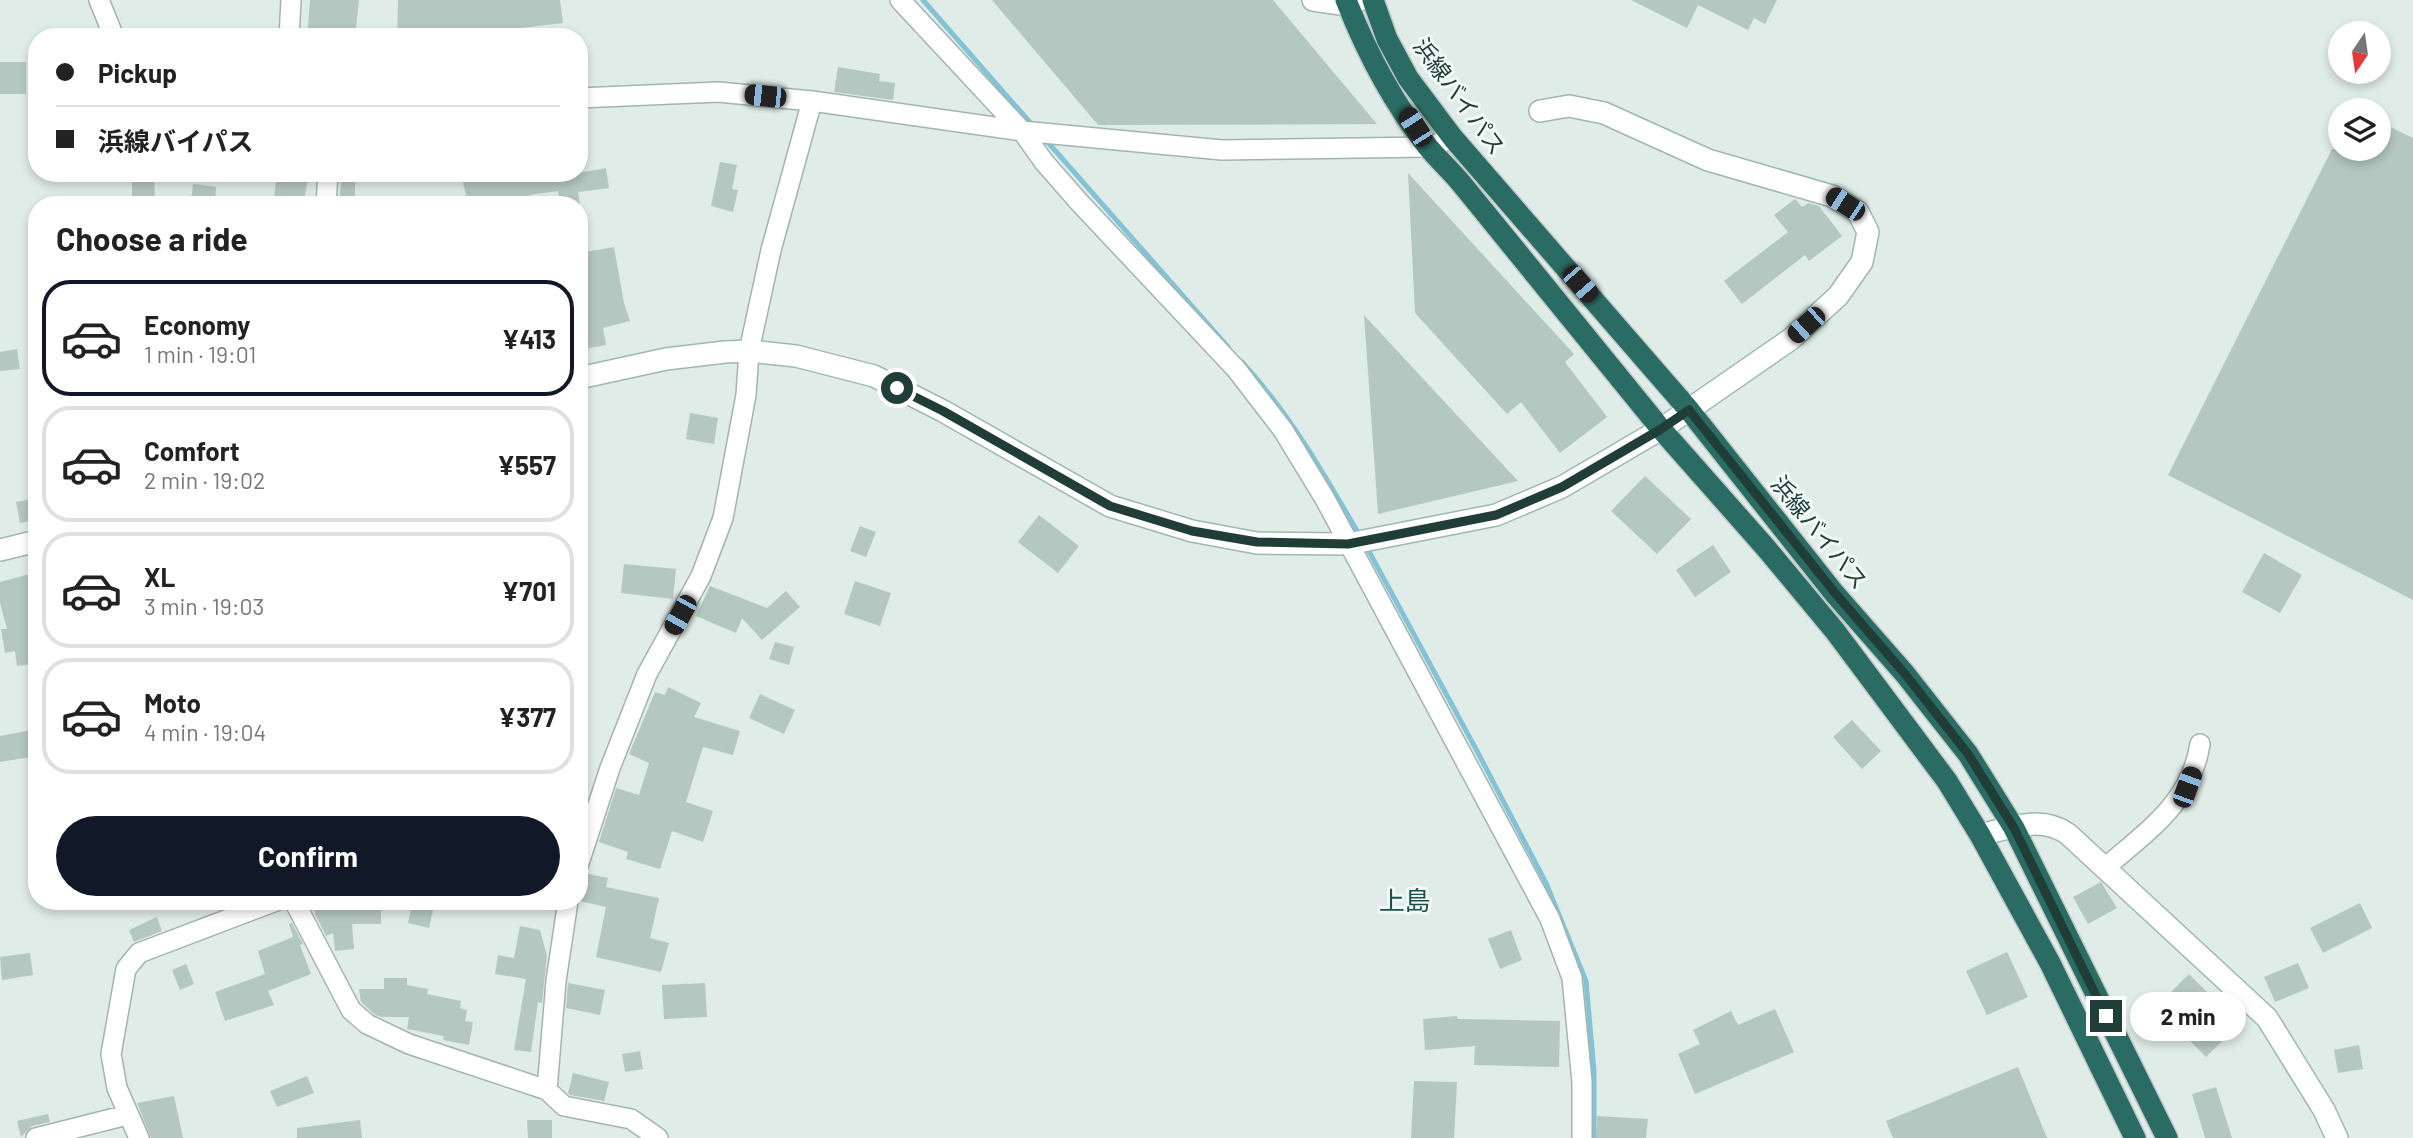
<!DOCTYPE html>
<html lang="en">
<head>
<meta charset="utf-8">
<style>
  :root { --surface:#fff; --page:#f6f6f6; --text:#222; --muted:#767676; --line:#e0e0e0; --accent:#111827 }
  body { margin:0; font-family:Barlow,"Noto Sans JP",sans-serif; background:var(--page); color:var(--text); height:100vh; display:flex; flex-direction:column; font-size:26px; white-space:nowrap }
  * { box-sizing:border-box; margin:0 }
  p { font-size:23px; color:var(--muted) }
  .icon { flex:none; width:38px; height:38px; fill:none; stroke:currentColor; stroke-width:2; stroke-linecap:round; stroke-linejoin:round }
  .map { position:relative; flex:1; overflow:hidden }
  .drawer { position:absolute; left:28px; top:196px; width:560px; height:714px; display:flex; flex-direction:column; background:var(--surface); border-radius:28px; box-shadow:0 4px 10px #0003 }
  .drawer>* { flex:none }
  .hud { position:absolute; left:28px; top:28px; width:560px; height:154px; border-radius:28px; box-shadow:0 4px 10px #0003; display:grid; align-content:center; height:154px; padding:0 28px; background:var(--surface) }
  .needle { width:46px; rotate:193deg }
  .fabs { position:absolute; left:2328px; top:21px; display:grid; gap:14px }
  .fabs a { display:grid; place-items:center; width:63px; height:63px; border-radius:50%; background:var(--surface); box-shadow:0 4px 10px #0003; font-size:35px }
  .end { position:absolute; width:32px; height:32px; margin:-16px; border:9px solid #203d38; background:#fff; box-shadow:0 0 0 4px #fff }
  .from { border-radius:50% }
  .bubble { position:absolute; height:49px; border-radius:24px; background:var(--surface); box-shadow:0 4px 10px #0003; font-size:23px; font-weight:700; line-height:49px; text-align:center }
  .car { position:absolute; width:21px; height:42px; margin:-21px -10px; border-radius:9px; box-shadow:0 0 5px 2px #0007; background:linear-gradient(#222 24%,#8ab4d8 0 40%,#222 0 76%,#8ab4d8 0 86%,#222 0) }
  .hud b { display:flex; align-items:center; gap:24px; height:66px; font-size:26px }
  .hud b+b { border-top:2px solid var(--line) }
  .hud i { width:18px; height:18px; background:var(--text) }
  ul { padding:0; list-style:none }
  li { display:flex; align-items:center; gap:21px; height:116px; margin:0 14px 10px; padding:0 14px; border:4px solid var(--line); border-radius:28px }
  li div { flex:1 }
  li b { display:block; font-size:26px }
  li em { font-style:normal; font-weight:700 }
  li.on { border-color:var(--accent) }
  li>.icon { width:63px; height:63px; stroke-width:1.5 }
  h2 { padding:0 28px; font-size:32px; line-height:84px }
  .cta { display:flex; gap:14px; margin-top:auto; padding:14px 28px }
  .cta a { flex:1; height:80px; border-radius:42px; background:var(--accent); color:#fff; font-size:28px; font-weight:700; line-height:80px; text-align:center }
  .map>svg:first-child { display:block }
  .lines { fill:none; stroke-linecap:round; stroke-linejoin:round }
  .stream { stroke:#84c3d5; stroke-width:5 }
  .building { fill:#b5c7c1 }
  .street-casing { stroke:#a3b4b0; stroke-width:22 }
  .secondary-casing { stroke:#9eb8b1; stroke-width:24 }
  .highway-casing { stroke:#c1c9c7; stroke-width:24 }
  .street { stroke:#fff; stroke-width:19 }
  .secondary { stroke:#fff; stroke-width:21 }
  .highway { stroke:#2a6c63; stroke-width:21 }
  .route { stroke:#203d38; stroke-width:9 }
  .labels { text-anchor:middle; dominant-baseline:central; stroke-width:6; stroke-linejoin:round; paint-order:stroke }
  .street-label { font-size:23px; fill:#203d38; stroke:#f1f8f5 }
  .quarter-label { font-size:26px; fill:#1a5147; stroke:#f1f8f5 }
</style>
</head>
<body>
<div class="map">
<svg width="2413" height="1138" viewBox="0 0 2413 1138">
  <rect width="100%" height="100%" fill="#e0ece8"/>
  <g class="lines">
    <path class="stream" d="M923 0 1034 127
      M1045 139 1228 347
      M1242 362C1291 415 1324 474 1360 536
      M1365 544 1477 751 1546 883 1586 981 1594 1071V1138"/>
  </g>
  <path class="building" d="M310 0H359L355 37H307Z
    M398 0H560L563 23 512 29 513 37H397Z
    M992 0H1273L1377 124 1098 125Z
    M1631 0H1777L1765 24 1754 18 1748 30 1698 5 1687 28Z
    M0 62H26V94H0Z
    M838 67 880 74 879 81 895 83 893 100 834 92Z
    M2378 121 2413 138V600L2168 475 2332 149H2378Z
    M720 162 737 165 732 189 738 190 733 212 711 206Z
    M606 168 609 188 578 192 580 205H560L558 191 529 195 531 205H468L461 173H579Z
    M132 173H154L155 205H132Z
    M277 173H309L304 201 274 197Z
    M342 173H355V205H339Z
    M1408 173 1574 354 1565 362 1607 417 1560 453 1521 402 1507 414 1415 313Z
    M193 184 216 187 215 204 191 201Z
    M1795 199 1802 207 1808 203 1819 206 1842 236 1809 261 1805 255 1742 304 1724 281 1788 232 1774 215Z
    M614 247 624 303 630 321 603 328 606 345 579 350V253Z
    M1364 315 1518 481 1378 514Z
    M17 349 20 369 0 371V352Z
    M690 413 718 418 714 444 686 439Z
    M1645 476 1691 519 1657 554 1611 511Z
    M37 498V520L20 523 16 502Z
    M1039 515 1079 546 1058 573 1018 542Z
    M860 526 876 532 866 557 850 551Z
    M1713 545 1731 572 1695 597 1676 570Z
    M2264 553 2302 575 2280 613 2242 592Z
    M624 564 676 569 673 599 621 593Z
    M37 572V663L17 666 15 651 5 653 1 629H7L0 603V582Z
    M855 581 891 593 880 626 844 614Z
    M710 586 767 608 786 591 800 607 762 640 742 618 736 633 696 616Z
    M775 642 794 647 789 665 769 659Z
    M668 687 701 703 694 717 740 731 733 755 703 747 686 802 713 811 703 842 672 831 660 869 626 859 628 852 599 842 616 788 639 795 649 763 629 754 655 692 665 695Z
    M760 694 795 710 784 734 749 718Z
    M1852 720 1881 751 1862 769 1833 737Z
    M37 729V756L0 762V736Z
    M585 873 608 878 606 887 659 898 650 938 669 943 661 972 596 957 606 907 580 901 579 885 582 875Z
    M2101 882 2117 908 2088 924 2073 897Z
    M314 901H381V924H352L354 949 335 951 333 933 326 936 315 914Z
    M413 901H435L429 928 408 923Z
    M2360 903 2372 928 2323 953 2310 928Z
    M157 917 162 931 134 942 129 930Z
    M292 923 303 944 300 945 311 974 268 991 274 1005 225 1021 215 992 265 974 258 951 293 937 289 924Z
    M520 926 540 930 547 956 542 1003 538 1002 531 1052 514 1050 526 979 495 974 498 955 514 958Z
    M1511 930 1522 960 1500 969 1488 939Z
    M2007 952 2028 997 1987 1015 1966 971Z
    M30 953 33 975 2 980 0 957Z
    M2298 963 2309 988 2275 1002 2264 977Z
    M186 964 194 984 180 990 172 970Z
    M2189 974 2239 1024 2206 1057 2156 1007Z
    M384 978H407V985L428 989 427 994 461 1001 460 1008 467 1010 465 1021 473 1022 469 1045 443 1040 444 1036 407 1029 409 1017H381L374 1014 361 1002 359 989H384Z
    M568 983 605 990 600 1015 566 1008Z
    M705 983 707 1017 664 1019 662 985Z
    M1775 1009 1794 1052 1695 1094 1678 1054 1700 1044 1693 1030 1731 1011 1738 1025Z
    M1457 1016 1458 1019 1560 1021 1559 1067 1474 1065 1475 1046 1425 1050 1423 1019Z
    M2359 1045 2363 1069 2338 1073 2334 1050Z
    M640 1051 643 1069 625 1072 622 1054Z
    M2018 1067 2047 1138H1893L1886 1121Z
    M573 1073 609 1082 604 1101 570 1095 568 1093Z
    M307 1076 314 1093 277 1107 270 1091Z
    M1414 1081 1457 1082 1454 1138H1411Z
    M2216 1087 2232 1138H2205L2192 1094Z
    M174 1096 183 1138H151L137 1103Z
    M48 1114 50 1122 32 1126 21 1137 17 1121Z
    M1597 1116 1648 1119 1646 1138H1596Z
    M360 1120 362 1138H297V1128Z
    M527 1120H552V1138H528Z"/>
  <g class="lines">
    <g class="street-casing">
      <path id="street" d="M99 0 114 37
        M900 0 1022 131 1044 162 1079 202 1236 369 1283 430 1325 499 1550 919 1572 978 1582 1082V1138
        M289 37 291 0
        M579 98 718 92 812 101 1022 131 1222 150 1428 147 1453 138
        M326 205 328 173
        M579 863 610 768 647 674 701 576 723 518 746 395 749 351 771 250 812 101
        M2105 868C2147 831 2191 803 2200 744
        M294 901 351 1010 367 1024 409 1044 547 1090 564 1106 631 1119 658 1138
        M547 1090 556 981 568 901
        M36 1138 127 1115
        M139 1138 117 1088 111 1054 126 969 139 953 276 901"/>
    </g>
    <g class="secondary-casing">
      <path id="secondary" d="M1313 0 1348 5 1359 0
        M579 378 666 359 725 352 749 351 796 356 874 376 943 411 1110 506 1192 531 1257 543 1348 544 1496 515 1562 487 1661 429 1791 339 1838 296 1862 262 1868 232 1858 212 1832 196 1708 160 1604 113 1569 106 1540 111
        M0 550 37 541
        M1980 835C2010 828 2041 815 2068 834L2267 1018 2324 1110 2337 1138"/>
    </g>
    <g class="highway-casing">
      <path id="highway" d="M1346 0C1366 51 1394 104 1428 147 1439 160 1451 171 1461 183L1661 429 1766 548 1835 631 1947 781 1980 835 2050 963 2135 1138
        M1373 0 1387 39 1408 78 1453 138 1689 410 1834 593 1905 674 1968 754 2014 828 2167 1138"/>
    </g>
    <use href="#street" class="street"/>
    <use href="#secondary" class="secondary"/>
    <use href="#highway" class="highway"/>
  </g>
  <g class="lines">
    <path class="route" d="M897 388 943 411 1110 506 1192 531 1257 542 1348 544 1496 515 1562 487 1661 429 1689 410 1835 593 1905 674 1968 754 2014 828 2106 1016"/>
  </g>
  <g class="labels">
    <g class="street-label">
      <text transform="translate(1460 96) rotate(54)">浜線バイパス</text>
      <text transform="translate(1820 532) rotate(51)">浜線バイパス</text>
    </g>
    <g class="quarter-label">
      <text x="1405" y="899">上島</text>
    </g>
  </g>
</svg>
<div class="fabs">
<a><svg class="needle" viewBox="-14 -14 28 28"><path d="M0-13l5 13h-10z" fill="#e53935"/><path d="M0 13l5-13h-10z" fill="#767676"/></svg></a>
<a><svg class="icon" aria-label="layers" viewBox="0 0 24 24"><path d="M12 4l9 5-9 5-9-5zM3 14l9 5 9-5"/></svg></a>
</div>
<i class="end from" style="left:897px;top:388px"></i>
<i class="end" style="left:2106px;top:1016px"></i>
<div class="bubble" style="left:2130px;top:992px;width:116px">2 min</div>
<i class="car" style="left:765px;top:96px;rotate:276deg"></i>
<i class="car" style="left:1415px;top:127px;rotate:327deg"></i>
<i class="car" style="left:1845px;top:204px;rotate:303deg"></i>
<i class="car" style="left:1580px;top:284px;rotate:139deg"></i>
<i class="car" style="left:1806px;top:325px;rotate:228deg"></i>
<i class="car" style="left:680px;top:615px;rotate:209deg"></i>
<i class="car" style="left:2187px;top:787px;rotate:20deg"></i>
<div class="hud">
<b><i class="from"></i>Pickup</b>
<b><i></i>浜線バイパス</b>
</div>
<section class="drawer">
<h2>Choose a ride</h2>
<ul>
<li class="on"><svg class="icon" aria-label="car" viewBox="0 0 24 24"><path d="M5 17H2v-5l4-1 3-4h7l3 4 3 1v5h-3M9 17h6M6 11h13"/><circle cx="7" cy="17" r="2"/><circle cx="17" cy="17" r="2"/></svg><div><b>Economy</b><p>1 min · 19:01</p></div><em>¥413</em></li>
<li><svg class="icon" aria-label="car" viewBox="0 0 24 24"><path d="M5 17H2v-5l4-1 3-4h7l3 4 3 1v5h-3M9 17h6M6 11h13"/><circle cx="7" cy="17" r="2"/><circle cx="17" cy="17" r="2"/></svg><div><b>Comfort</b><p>2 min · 19:02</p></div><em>¥557</em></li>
<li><svg class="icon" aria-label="car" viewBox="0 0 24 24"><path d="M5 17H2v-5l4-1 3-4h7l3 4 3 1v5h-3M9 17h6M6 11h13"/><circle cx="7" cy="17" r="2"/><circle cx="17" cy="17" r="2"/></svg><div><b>XL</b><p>3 min · 19:03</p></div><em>¥701</em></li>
<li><svg class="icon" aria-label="car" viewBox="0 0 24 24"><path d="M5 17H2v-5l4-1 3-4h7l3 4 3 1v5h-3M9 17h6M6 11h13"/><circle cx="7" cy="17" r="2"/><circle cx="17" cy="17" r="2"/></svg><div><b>Moto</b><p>4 min · 19:04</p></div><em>¥377</em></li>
</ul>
<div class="cta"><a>Confirm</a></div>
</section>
</div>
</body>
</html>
